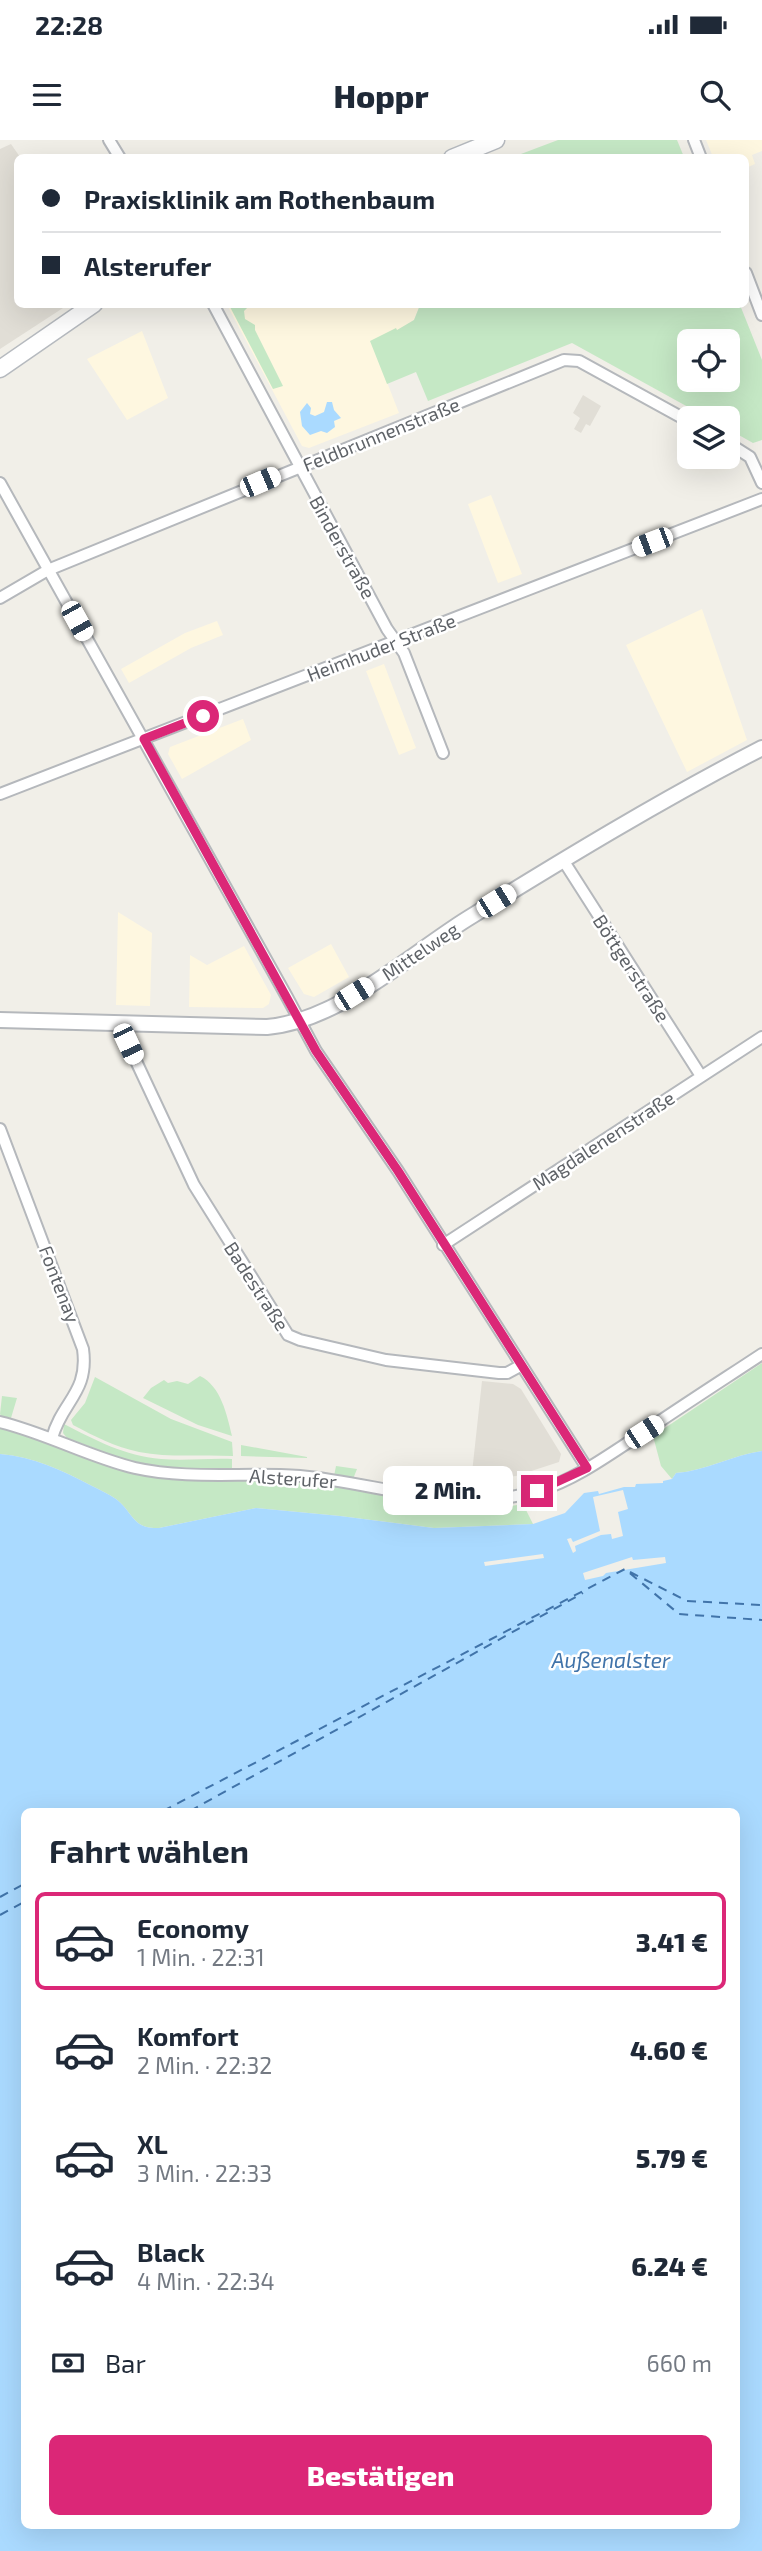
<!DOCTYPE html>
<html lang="de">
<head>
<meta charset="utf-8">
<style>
  :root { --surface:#fff; --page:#f2f2f3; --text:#1f2937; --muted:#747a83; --line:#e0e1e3; --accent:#db2777 }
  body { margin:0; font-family:"Exo 2",sans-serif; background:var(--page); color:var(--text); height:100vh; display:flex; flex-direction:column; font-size:26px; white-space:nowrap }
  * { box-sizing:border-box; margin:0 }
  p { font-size:23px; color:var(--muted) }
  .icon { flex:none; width:38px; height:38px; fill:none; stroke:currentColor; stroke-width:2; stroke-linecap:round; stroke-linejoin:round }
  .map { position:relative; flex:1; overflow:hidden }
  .drawer { position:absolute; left:21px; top:1668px; width:719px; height:721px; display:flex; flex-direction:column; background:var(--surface); border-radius:10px; box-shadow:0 7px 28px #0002 }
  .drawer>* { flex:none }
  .guide { position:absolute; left:14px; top:14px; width:735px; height:154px; border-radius:10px; box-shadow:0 7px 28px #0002; display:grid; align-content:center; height:154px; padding:0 28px; background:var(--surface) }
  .controls { position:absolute; left:677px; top:189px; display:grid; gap:14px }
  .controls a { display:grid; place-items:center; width:63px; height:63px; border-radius:10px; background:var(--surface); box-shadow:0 7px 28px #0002; font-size:35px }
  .end { position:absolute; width:32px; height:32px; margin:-16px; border:9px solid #db2777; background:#fff; box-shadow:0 0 0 4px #fff }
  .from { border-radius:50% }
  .bubble { position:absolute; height:49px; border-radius:10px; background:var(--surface); box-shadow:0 7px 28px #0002; font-size:23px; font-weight:800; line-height:49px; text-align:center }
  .car { position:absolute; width:21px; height:42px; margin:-21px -10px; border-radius:9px; box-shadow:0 0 5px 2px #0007; background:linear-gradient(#fff 24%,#345 0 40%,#fff 0 76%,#345 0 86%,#fff 0) }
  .guide b { display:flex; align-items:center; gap:24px; height:66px; font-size:26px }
  .guide b+b { border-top:2px solid var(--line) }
  .guide i { width:18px; height:18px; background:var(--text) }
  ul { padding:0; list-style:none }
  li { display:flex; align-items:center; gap:21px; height:98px; margin:0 14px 10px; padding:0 14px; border:4px solid transparent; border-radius:10px }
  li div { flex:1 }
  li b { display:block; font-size:26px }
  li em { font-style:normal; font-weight:800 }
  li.on { border-color:var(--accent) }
  li>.icon { width:63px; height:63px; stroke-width:1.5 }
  h2 { padding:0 28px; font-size:32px; line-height:84px }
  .pay { display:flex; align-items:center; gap:18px; height:77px; padding:0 28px; font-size:26px }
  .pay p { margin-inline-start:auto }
  .action { display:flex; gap:14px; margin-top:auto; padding:14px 28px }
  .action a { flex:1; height:80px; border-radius:10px; background:var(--accent); color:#fff; font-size:28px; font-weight:800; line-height:80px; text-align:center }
  .status { display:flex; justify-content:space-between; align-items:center; height:49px; padding:0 35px; background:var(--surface); direction:ltr }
  .status svg { height:19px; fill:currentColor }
  header { display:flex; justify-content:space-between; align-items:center; height:91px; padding:0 28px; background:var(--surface); font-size:32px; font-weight:800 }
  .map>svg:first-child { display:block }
  .commercial { fill:#fef7e0 }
  .education { fill:#e1ded6 }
  .green { fill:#c5e8c5; fill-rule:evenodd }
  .water { fill:#aadaff; fill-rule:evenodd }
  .pier { fill:#f1efe8 }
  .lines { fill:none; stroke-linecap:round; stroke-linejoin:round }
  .ferry { stroke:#4174aa; stroke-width:2; stroke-dasharray:9 7; stroke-linecap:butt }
  .minor-casing { stroke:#b5b8bc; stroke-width:14 }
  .tertiary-casing { stroke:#b5b8bc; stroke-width:18 }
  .secondary-casing { stroke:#b6babf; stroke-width:19 }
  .minor { stroke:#fff; stroke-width:10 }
  .tertiary { stroke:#fff; stroke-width:14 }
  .secondary { stroke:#fff; stroke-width:16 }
  .route { stroke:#db2777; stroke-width:9 }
  .labels { text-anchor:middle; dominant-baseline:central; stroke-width:5; stroke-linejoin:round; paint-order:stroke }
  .street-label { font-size:19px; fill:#5f6368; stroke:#fff }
  .water-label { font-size:21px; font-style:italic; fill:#4174aa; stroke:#fff }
</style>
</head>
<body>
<div class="status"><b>22:28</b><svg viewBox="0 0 49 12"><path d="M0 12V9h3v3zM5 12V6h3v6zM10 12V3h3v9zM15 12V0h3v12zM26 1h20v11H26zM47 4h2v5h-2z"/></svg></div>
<header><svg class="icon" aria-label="menu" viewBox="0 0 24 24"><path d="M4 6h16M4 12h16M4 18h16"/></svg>Hoppr<svg class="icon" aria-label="search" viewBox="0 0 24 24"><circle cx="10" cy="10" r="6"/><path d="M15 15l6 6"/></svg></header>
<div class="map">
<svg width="762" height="2411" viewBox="0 0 762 2411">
  <rect width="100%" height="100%" fill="#f1efe8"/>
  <path class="commercial" d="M706 0H762V11L752 15 755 24 746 28V18L713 17Z
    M227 165H420L414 180 397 191 371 201 399 273 309 308 302 306Z
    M142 191 168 258 127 280 87 219Z
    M491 355 522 434 498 443 468 364Z
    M702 469 747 600 687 632 626 505Z
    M217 481 223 495 191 508 129 543 121 529 185 493Z
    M384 524 416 608 399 615 366 531Z
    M243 579 251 600 182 639 168 614 170 607Z
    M118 772 152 793 150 866 116 865Z
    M331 804 349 837 314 857 304 854 288 828Z
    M244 806 271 855 269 864 263 868 189 867 190 815 207 825Z"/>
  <path class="education" d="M11 4 20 17 18 18 16 92 18 164 60 165 63 168 0 209V9Z
    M583 255 601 266 590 286 586 284 581 293 574 289 580 278 573 273Z
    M482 1241 513 1244 521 1249 561 1314 559 1322 516 1336 471 1342Z"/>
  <path class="green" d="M558 0H677L684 17H513Z
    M229 165H250L244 171 245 179 255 185V190L283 246 273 249Z
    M420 165H740L762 220V300L753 303 728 289V278H708L572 203 428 261 416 232 387 244 370 201 396 188 397 190 414 180ZM690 201H728V240H690Z
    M762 1223V1311C733 1315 705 1331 676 1333L672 1339 661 1326 653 1296Z
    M200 1236C221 1246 227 1275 232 1296L198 1285 143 1258 151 1248 164 1240 168 1243 177 1241 188 1244Z
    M95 1237 171 1279 232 1302 233 1316C201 1314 170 1318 139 1312 115 1307 94 1296 73 1285L71 1280 85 1263Z
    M2 1256 17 1258 11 1278 1 1276 0 1274Z
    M64 1284C95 1300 125 1316 161 1319 185 1321 209 1318 232 1319V1330L170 1327 131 1322 67 1298 63 1293Z
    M0 1287 117 1327 234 1339 341 1346 396 1357 423 1366 445 1369H493L523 1364 533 1384 434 1388 340 1376 256 1368 159 1388C132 1389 134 1373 116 1359 109 1354 100 1350 92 1346 62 1330 34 1317 0 1314Z
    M241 1305 307 1317V1318L241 1316Z
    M336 1326 357 1329 353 1339 334 1336Z
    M549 1331 553 1340 529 1348 526 1338Z"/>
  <path class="water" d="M327 262H332L334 270 341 278 334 281 335 287 327 293 321 291 310 295 302 286 300 272 307 263 311 268 310 274 315 276 324 272Z
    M762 1311V2411H0V1314C34 1317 62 1330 92 1346 100 1350 109 1354 116 1359 134 1373 132 1389 159 1388L256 1368 340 1376 434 1388 533 1384 565 1373 584 1353 598 1351 599 1354 624 1347H635L636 1344 663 1343V1341L672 1339 676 1333C705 1331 733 1315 762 1311ZM24 1671H737V2385H24Z"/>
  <path class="pier" d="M623 1350 628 1369 618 1372 623 1396 612 1399 611 1394 601 1395 575 1406 576 1411 573 1413 567 1399 571 1398 573 1402 600 1391 593 1357Z
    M543 1414 544 1418 485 1426 484 1422Z
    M632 1417 633 1420 665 1417 666 1423 606 1433 603 1436 585 1440 583 1433Z"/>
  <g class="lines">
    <path class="ferry" d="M630 1432 687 1461 762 1465
      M163 1671 625 1429 679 1474 762 1480
      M190 1671 583 1453
      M0 1757 24 1744
      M0 1775 24 1762"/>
    <g class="minor-casing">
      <path id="minor" d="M109 0 120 18
        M694 0 701 18
        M746 133 762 175
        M213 164 387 489 404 513 443 613
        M728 303 750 317 762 343
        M0 343 287 857 316 911 398 1031 587 1328
        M0 458 48 430 564 220 579 221 690 282
        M0 654 762 359
        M563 720 701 936
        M126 884 128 904 194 1045 288 1195 300 1200 386 1220 499 1233H507L520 1226
        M0 989 83 1209C89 1253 62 1261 52 1298
        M443 1105 762 897
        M0 1282C46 1293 89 1317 135 1328 189 1340 245 1332 300 1336 380 1343 460 1376 541 1350 576 1339 607 1316 638 1296 679 1268 721 1241 762 1214"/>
    </g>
    <g class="tertiary-casing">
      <path id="tertiary" d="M0 880 267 887C338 881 408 816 467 779 564 719 661 660 762 608"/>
    </g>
    <g class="secondary-casing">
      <path id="secondary" d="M452 18 496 0
        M0 229 94 164"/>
    </g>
    <use href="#minor" class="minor"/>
    <use href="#tertiary" class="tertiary"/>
    <use href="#secondary" class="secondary"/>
  </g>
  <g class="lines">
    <path class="route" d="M203 576 144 599 316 911 398 1031 587 1328 537 1351"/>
  </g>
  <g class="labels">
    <g class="street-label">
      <text transform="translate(381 294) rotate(-22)">Feldbrunnenstraße</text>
      <text transform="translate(343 407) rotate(61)">Binderstraße</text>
      <text transform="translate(381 507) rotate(-21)">Heimhuder Straße</text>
      <text transform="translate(420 811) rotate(-34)">Mittelweg</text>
      <text transform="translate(632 828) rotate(57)">Böttgerstraße</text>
      <text transform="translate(603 1000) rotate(-33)">Magdalenenstraße</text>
      <text transform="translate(60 1144) rotate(69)">Fontenay</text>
      <text transform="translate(257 1146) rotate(57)">Badestraße</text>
      <text transform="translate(293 1338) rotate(4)">Alsterufer</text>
    </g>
    <g class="water-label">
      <text x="611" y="1519">Außenalster</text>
    </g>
  </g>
</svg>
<div class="controls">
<a><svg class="icon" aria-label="locate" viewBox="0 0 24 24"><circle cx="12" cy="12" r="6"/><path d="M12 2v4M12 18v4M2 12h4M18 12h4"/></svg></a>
<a><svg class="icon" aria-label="layers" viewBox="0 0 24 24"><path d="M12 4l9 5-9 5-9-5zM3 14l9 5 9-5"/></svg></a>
</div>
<i class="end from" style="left:203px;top:576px"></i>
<i class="end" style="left:537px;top:1351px"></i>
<div class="bubble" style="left:383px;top:1326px;width:130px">2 Min.</div>
<i class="car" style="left:260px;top:342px;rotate:67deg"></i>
<i class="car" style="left:652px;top:402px;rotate:249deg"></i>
<i class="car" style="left:77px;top:481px;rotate:151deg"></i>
<i class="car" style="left:496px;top:761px;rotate:58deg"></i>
<i class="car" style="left:354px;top:854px;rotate:58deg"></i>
<i class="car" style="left:128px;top:904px;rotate:155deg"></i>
<i class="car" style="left:644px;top:1292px;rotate:57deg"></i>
<div class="guide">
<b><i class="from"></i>Praxisklinik am Rothenbaum</b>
<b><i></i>Alsterufer</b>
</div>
<section class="drawer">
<h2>Fahrt wählen</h2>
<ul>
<li class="on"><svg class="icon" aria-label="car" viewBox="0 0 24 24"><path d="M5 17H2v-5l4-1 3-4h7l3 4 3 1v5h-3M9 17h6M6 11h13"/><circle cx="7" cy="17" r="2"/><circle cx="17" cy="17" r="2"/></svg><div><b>Economy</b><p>1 Min. · 22:31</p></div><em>3.41 €</em></li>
<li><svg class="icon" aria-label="car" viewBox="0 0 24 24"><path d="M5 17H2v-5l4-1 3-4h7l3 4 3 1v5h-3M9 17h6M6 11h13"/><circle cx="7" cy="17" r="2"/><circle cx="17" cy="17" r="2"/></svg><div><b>Komfort</b><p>2 Min. · 22:32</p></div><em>4.60 €</em></li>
<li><svg class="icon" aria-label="car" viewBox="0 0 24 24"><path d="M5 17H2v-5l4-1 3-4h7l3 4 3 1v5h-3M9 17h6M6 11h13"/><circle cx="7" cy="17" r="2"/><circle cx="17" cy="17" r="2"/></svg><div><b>XL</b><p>3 Min. · 22:33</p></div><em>5.79 €</em></li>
<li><svg class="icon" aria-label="car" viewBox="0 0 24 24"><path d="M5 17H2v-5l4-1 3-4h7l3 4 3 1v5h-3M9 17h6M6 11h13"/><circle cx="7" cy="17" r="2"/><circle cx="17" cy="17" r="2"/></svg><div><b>Black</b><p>4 Min. · 22:34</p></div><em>6.24 €</em></li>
</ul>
<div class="pay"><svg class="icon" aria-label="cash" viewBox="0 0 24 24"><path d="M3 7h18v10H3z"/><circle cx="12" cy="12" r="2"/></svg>Bar<p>660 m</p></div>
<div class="action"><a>Bestätigen</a></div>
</section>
</div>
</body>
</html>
